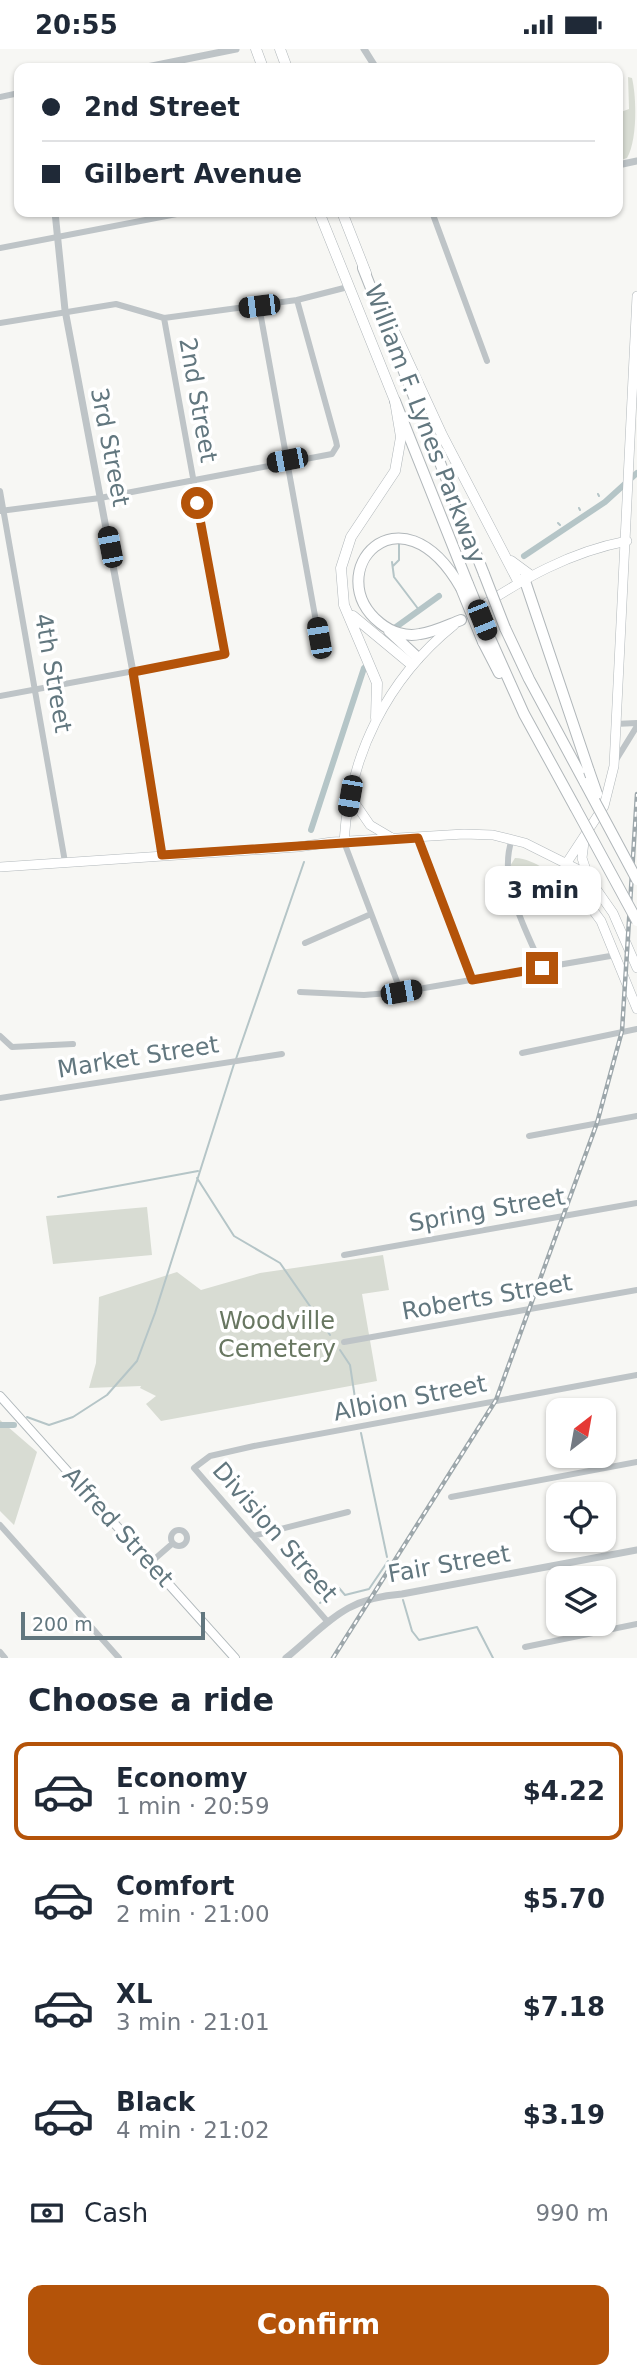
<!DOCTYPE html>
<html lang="en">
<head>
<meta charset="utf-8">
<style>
  :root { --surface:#fff; --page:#f2f2f3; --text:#1f2937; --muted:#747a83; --line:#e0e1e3; --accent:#b45309 }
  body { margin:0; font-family:"DejaVu Sans",sans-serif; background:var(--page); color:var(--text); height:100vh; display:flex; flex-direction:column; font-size:26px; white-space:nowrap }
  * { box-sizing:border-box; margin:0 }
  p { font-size:23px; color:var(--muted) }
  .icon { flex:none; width:38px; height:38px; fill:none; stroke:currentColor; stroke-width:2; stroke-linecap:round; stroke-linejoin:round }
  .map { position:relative; height:1609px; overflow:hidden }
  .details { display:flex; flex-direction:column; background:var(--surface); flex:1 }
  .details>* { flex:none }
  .banner { position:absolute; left:14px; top:14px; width:609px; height:154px; border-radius:14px; box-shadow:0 2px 5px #0004; display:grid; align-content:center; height:154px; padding:0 28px; background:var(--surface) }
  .needle { width:46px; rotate:31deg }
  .buttons { position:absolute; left:546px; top:1349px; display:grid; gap:14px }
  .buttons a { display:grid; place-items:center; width:70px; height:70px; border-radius:14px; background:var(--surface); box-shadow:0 2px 5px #0004; font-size:35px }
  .scale { position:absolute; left:21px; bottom:18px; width:184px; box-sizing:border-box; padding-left:7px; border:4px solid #62777f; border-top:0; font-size:19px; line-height:24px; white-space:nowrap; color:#62777f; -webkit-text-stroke:5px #fff; paint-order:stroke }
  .end { position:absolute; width:32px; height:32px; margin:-16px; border:9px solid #b45309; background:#fff; box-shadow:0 0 0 4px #fff }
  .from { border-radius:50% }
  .bubble { position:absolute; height:49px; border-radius:14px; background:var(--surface); box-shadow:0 2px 5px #0004; font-size:23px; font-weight:600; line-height:49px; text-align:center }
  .car { position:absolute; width:21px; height:42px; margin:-21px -10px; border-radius:9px; box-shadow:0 0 5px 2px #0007; background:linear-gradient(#222 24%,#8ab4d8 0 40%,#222 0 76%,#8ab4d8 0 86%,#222 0) }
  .banner b { display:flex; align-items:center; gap:24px; height:66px; font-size:26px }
  .banner b+b { border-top:2px solid var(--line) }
  .banner i { width:18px; height:18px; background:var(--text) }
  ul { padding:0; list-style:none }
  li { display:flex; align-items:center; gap:21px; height:98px; margin:0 14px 10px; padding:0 14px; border:4px solid transparent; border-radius:14px }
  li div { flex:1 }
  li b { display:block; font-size:26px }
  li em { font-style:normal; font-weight:600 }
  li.on { border-color:var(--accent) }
  li>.icon { width:63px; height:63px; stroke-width:1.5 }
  h2 { padding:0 28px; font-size:32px; line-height:84px }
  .pay { display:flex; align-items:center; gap:18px; height:77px; padding:0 28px; font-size:26px }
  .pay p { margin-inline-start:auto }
  .primary-button { display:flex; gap:14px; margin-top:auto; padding:14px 28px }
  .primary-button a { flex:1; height:80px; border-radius:14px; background:var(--accent); color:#fff; font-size:28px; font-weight:600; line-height:80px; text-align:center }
  .status { display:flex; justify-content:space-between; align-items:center; height:49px; padding:0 35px; background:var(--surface); direction:ltr }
  .status svg { height:19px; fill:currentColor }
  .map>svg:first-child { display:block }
  .green { fill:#d8dcd3 }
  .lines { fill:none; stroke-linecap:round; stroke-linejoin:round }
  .stream { stroke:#b5c5c7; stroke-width:2 }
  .canal { stroke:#b5c5c7; stroke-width:6 }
  .secondary-casing { stroke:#b0b8bb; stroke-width:10 }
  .primary-casing { stroke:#b2b8bb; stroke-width:10 }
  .trunk-casing { stroke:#b1b7ba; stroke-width:11 }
  .motorway-casing { stroke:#b1b7ba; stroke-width:12 }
  .minor { stroke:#bec4c7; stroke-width:6 }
  .tertiary { stroke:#bec4c7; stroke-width:7 }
  .secondary { stroke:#fff; stroke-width:8 }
  .primary { stroke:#fff; stroke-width:9 }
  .trunk { stroke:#fff; stroke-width:10 }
  .motorway { stroke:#fff; stroke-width:10 }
  .rail-casing { stroke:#9da7ab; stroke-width:4.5 }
  .rail { stroke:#fff; stroke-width:2; stroke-dasharray:5; stroke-linecap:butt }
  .motorway-bridge-casing { stroke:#b1b7ba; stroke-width:12; stroke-linecap:butt }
  .motorway-bridge { stroke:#fff; stroke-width:10 }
  .route { stroke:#b45309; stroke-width:9 }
  .labels { text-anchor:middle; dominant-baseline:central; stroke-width:7; stroke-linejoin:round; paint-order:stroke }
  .street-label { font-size:24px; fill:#62777f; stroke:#fff }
  .park-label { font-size:24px; fill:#687761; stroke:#fff }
</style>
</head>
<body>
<div class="status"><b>20:55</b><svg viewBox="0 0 49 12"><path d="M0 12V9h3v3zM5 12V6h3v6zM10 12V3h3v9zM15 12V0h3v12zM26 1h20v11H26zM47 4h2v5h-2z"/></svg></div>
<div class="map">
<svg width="637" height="1609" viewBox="0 0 637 1609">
  <rect width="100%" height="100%" fill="#f7f7f4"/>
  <path class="green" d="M628 28 632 29C637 50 637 92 627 109L618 112V64L629 60Z
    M515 809C536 810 555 827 569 841L560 847 534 835 523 836 512 831 510 817Z
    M147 1158 152 1206 53 1215 46 1167Z
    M383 1206 389 1241 362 1245 377 1332 161 1372 146 1355 156 1347 140 1339 141 1337 89 1339 96 1314 99 1248 177 1223 201 1241 260 1224Z
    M0 1371 37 1403 14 1476 0 1462Z"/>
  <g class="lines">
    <path class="stream" d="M598 445 599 447
      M579 459 580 461
      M558 474 560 476
      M392 513 394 528 419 561
      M393 517 399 511V494
      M236 1010 304 813
      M197 1129 234 1187 280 1214 330 1286
      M58 1148 198 1122
      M340 1301 350 1316 358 1369
      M27 1368 49 1376 73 1368 107 1346 137 1312 155 1264 234 1015
      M361 1384 387 1508
      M403 1551 412 1582 419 1591 477 1578 493 1609
      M320 1554 339 1539 345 1546 369 1540 388 1512"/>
    <path class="canal" d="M524 507 605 453 637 424
      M396 578 439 547
      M311 781 364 619
      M0 1376H14"/>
    <g class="secondary-casing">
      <path id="secondary" d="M0 1347 235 1609"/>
    </g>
    <g class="primary-casing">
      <path id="primary" d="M637 247 614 717 604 757 566 815 567 826 601 872 637 960
        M474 562C523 530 569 503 627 492
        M350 747 370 776 392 789
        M344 793C349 707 387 630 454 576
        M584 793 582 809 588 827
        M0 818 298 798 332 793 464 785 493 786 525 794 579 821 590 831 613 864 637 919"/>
    </g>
    <g class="trunk-casing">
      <path id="trunk" d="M256 0 263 19
        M280 0 287 19
        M319 163 395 352 401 388 395 422 351 488 341 519 344 556 377 634 376 669
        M342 163 366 224
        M384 260 442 386 518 532
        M511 512 530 526
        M353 567 412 616"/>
    </g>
    <g class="motorway-casing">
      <path id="motorway" d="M363 219 484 525
        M395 352 468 535
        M524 529 589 722
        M461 571C448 576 434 583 420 585 406 588 391 583 380 574 319 524 400 432 461 539
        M505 579 529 630 585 734
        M389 582 418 609
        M490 589 524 665 575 758
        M483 593 499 624"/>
    </g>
    <path class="minor" d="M0 48 19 44
      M432 163 487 312
      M0 199 187 163
      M259 257 319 589
      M0 274 116 255 164 269 297 251 348 238
      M0 442 65 813
      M0 462 100 449 332 405 337 397 336 392 297 251
      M0 647 225 605 164 269
      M615 675 637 674
      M616 711 637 677
      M418 789 472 931
      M512 790C497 833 526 879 542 919
      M344 793 401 943
      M305 894 371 865
      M300 943 364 946 401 943 616 906
      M0 987 12 998 73 995
      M522 1004 637 980
      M0 1049 282 1005
      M529 1087 637 1067
      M344 1206 637 1154
      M344 1293 637 1241
      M451 1448 637 1413
      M0 1476 119 1609
      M171 1489a8 8 0 1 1 16 0a8 8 0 1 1-16 0Z
      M253 1487 348 1463
      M150 1514 173 1494
      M327 1572 194 1419 210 1407 254 1397 637 1326
      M525 1598 637 1575
      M0 1603 5 1609"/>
    <path class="tertiary" d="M364 0 376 19
      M142 19 236 0
      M618 116 637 112
      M55 163 65 261 133 623 162 806
      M286 1609C328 1575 343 1549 402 1545L637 1501"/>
    <use href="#secondary" class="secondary"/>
    <use href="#primary" class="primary"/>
    <use href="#trunk" class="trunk"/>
    <use href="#motorway" class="motorway"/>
    <g class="rail-casing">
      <path id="rail" d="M333 1609 496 1351 597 1074 622 982 637 745"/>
    </g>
    <use href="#rail" class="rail"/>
    <g class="motorway-bridge-casing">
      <path id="motorway-bridge" d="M484 525 505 579
        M468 535 490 589
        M461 539 483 593
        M589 722 597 745
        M585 734 637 831
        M575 758 637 872"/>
    </g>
    <use href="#motorway-bridge" class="motorway-bridge"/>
  </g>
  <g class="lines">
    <path class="route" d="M197 454 225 605 133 623 162 806 418 789 472 931 542 919"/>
  </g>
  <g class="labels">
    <g class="street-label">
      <text transform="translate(198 351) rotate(80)">2nd Street</text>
      <text transform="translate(425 375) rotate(69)">William F. Lynes Parkway</text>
      <text transform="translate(110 398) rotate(79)">3rd Street</text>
      <text transform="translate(53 624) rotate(80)">4th Street</text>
      <text transform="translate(138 1008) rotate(-9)">Market Street</text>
      <text transform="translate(487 1161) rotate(-10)">Spring Street</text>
      <text transform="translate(487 1248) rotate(-10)">Roberts Street</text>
      <text transform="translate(410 1349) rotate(-11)">Albion Street</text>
      <text transform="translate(118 1478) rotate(48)">Alfred Street</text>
      <text transform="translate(275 1483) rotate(49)">Division Street</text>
      <text transform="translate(449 1515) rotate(-10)">Fair Street</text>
    </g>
    <g class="park-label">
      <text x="277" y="1272">Woodville<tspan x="277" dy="28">Cemetery</tspan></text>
    </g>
  </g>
</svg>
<div class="buttons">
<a><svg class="needle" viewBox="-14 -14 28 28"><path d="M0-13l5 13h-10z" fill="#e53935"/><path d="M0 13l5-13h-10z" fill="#747a83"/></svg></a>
<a><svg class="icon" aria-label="locate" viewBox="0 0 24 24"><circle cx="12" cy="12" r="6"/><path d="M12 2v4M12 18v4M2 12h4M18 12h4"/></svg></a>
<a><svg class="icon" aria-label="layers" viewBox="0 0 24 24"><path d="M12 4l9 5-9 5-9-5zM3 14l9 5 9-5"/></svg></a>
</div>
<div class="scale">200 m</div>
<i class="end from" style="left:197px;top:454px"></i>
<i class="end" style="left:542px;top:919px"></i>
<div class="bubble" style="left:485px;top:817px;width:116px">3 min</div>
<i class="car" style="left:259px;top:257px;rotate:263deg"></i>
<i class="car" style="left:287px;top:411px;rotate:259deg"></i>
<i class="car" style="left:110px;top:498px;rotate:349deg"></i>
<i class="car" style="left:482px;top:571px;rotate:158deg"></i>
<i class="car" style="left:319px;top:589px;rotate:350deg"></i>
<i class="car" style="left:350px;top:747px;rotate:190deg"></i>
<i class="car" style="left:401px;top:943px;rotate:80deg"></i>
<div class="banner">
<b><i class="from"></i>2nd Street</b>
<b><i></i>Gilbert Avenue</b>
</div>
</div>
<section class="details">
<h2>Choose a ride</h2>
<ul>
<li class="on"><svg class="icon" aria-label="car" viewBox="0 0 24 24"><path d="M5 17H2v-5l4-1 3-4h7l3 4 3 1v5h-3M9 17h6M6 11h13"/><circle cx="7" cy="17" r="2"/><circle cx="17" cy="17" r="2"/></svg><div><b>Economy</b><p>1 min · 20:59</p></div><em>$4.22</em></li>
<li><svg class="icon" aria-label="car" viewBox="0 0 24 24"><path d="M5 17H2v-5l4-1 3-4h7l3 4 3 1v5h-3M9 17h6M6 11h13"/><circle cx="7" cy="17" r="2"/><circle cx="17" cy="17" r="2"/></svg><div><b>Comfort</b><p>2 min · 21:00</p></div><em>$5.70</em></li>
<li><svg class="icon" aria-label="car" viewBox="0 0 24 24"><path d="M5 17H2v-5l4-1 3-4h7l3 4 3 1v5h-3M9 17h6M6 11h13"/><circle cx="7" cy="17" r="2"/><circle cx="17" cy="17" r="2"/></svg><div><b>XL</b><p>3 min · 21:01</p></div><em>$7.18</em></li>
<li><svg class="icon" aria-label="car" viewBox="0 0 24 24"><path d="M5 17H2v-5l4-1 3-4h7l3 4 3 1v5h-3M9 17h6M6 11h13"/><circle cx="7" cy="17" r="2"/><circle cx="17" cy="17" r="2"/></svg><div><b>Black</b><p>4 min · 21:02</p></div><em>$3.19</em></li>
</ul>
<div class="pay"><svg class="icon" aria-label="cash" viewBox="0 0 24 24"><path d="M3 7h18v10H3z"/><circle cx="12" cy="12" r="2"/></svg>Cash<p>990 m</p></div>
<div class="primary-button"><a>Confirm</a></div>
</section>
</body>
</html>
